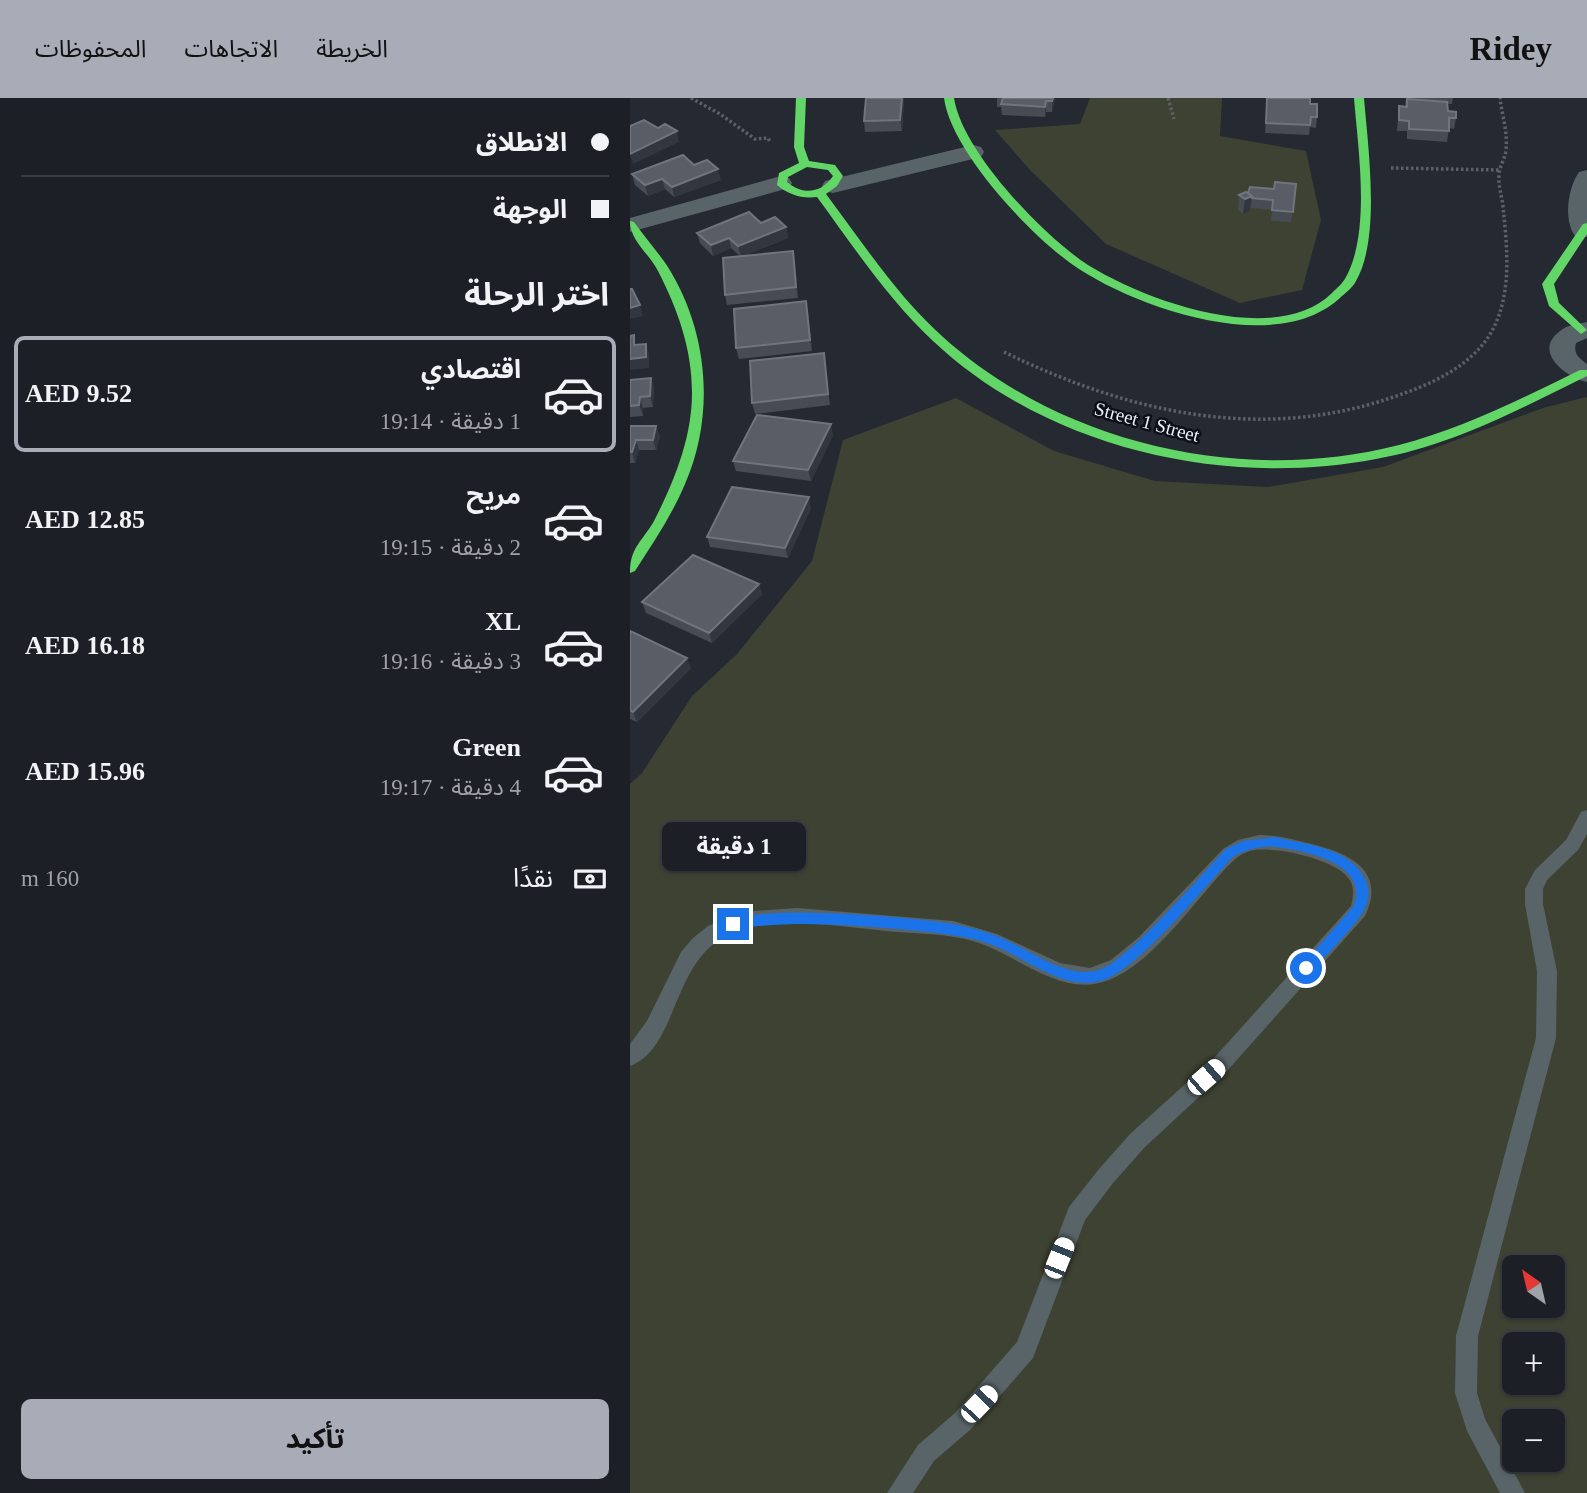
<!DOCTYPE html>
<html lang="ar">
<head>
<meta charset="utf-8">
<style>
  :root { --surface:#1c1f26; --page:#292c32; --text:#f1f3f6; --muted:#a0a2a7; --line:#3a3d43; --accent:#a7acb7 }
  body { margin:0; font-family:"Times New Roman","Noto Sans Arabic",serif; background:var(--page); color:var(--text); direction:rtl; height:100vh; display:flex; flex-direction:column; font-size:26px; white-space:nowrap }
  * { box-sizing:border-box; margin:0 }
  p { font-size:23px; color:var(--muted) }
  .icon { flex:none; width:38px; height:38px; fill:none; stroke:currentColor; stroke-width:2; stroke-linecap:round; stroke-linejoin:round }
  .map { position:relative; flex:1; overflow:hidden; direction:ltr }
  .panel { display:flex; flex-direction:column; background:var(--surface); width:630px }
  .panel>* { flex:none }
  .hud { display:grid; align-content:center; height:154px; padding:0 21px; background:var(--surface) }
  .needle { width:46px; rotate:326deg }
  .fabs { position:absolute; left:872px; top:1157px; display:grid; gap:14px }
  .fabs a { display:grid; place-items:center; width:63px; height:63px; border-radius:10px; background:var(--surface); box-shadow:0 2px 5px #0004,0 0 0 2px var(--line); font-size:35px }
  .end { position:absolute; width:32px; height:32px; margin:-16px; border:9px solid #1a73e8; background:#fff; box-shadow:0 0 0 4px #fff }
  .from { border-radius:50% }
  .bubble { position:absolute; height:49px; border-radius:10px; background:var(--surface); box-shadow:0 2px 5px #0004,0 0 0 2px var(--line); font-size:23px; font-weight:700; line-height:49px; text-align:center; direction:rtl }
  .car { position:absolute; width:21px; height:42px; margin:-21px -10px; border-radius:9px; box-shadow:0 0 5px 2px #0007; background:linear-gradient(#fff 24%,#345 0 40%,#fff 0 76%,#345 0 86%,#fff 0) }
  .hud b { display:flex; align-items:center; gap:24px; height:66px; font-size:26px }
  .hud b+b { border-top:2px solid var(--line) }
  .hud i { width:18px; height:18px; background:var(--text) }
  ul { padding:0; list-style:none }
  li { display:flex; align-items:center; gap:21px; height:116px; margin:0 14px 10px; padding:0 7px; border:4px solid transparent; border-radius:10px }
  li div { flex:1 }
  li b { display:block; font-size:26px }
  li em { font-style:normal; font-weight:700 }
  li.active { border-color:var(--accent) }
  li>.icon { width:63px; height:63px; stroke-width:1.5 }
  h2 { padding:0 21px; font-size:32px; line-height:84px }
  .pay { display:flex; align-items:center; gap:18px; height:77px; padding:0 21px; font-size:26px }
  .pay p { margin-inline-start:auto }
  .cta { display:flex; gap:14px; margin-top:auto; padding:14px 21px }
  .cta a { flex:1; height:80px; border-radius:10px; background:var(--accent); color:#111; font-size:28px; font-weight:700; line-height:80px; text-align:center }
  header { display:flex; align-items:center; gap:42px; box-sizing:border-box; height:98px; padding:0 35px; background:var(--accent); color:#111 }
  header strong { font-size:33px }
  nav { display:flex; gap:38px; margin-inline-start:auto; font-size:24px }
  main { display:flex; flex:1; min-height:0 }
  .map>svg:first-child { display:block }
  .green { fill:#3e4232; fill-rule:evenodd }
  .lines { fill:none; stroke-linecap:round; stroke-linejoin:round }
  .path { stroke:#5a6167; stroke-width:3.5; stroke-dasharray:2.5 2.5; stroke-linecap:butt }
  .lane { fill:#586468; fill-rule:evenodd }
  .street { fill:#586468; fill-rule:evenodd }
  .fast { fill:#63d668; fill-rule:evenodd }
  .wall { fill:#474b53 }
  .shaded-wall { fill:#32363e }
  .building { fill:#595d65; stroke:#70747d; stroke-width:2 }
  .route { fill:#1a73e8 }
  .labels { text-anchor:middle; dominant-baseline:central; stroke-width:5; stroke-linejoin:round; paint-order:stroke }
  .far-street-label { font-size:19px; fill:#edf2fe; stroke:#0c0f17 }
</style>
</head>
<body>
<header>
<strong>Ridey</strong>
<nav><a>الخريطة</a><a>الاتجاهات</a><a>المحفوظات</a></nav>
</header>
<main>
<div class="map">
<svg width="957" height="1395" viewBox="0 0 957 1395">
  <rect width="100%" height="100%" fill="#252932"/>
  <path class="green" d="M460 0H592L590 38 676 53 691 122 672 192 610 205 476 146 400 72 365 32 450 26Z
    M957 299V1395H0V686L12 675 62 598 107 556 182 463 213 342 326 300 424 353 525 383 638 389 753 369 913 310ZM884 1169H922V1208H884ZM884 1246H922V1284H884ZM884 1323H922V1362H884Z"/>
  <g class="lines">
    <path class="path" d="M61 0 90 16 125 41 138 40 140 44
      M538 0 544 21
      M761 70 869 72
      M374 254C501 316 636 346 772 296 807 284 847 264 864 229 882 193 877 147 873 109 872 98 868 88 869 78 869 68 875 62 876 52 878 35 872 17 870 0"/>
    <path class="lane" d="M957 712V736L948 752 917 782 913 791V806L927 873 926 940 848 1238 847 1295 855 1321 895 1395H870L837 1333 825 1295 826 1238 906 940 907 873 895 806V791L905 772 936 742 951 714Z
      M629 737C646 737 662 741 678 745 715 754 758 770 735 818L597 973 514 1050 483 1085 455 1122 403 1260 341 1331 304 1363 283 1395H257L288 1347 325 1315 387 1244 439 1109 469 1071 500 1036 583 961 721 808C723 799 725 789 719 781 706 761 642 747 620 753 612 755 606 760 601 765 566 800 526 863 479 882 432 901 388 857 346 844 317 835 286 836 256 833 209 829 156 818 109 832 40 854 51 949 0 968V946L17 923 51 854 63 840 78 828 97 820 124 813 167 810 323 823 367 836 430 865 460 870 481 862 509 839 593 751 608 742Z"/>
    <path class="street" d="M343 47 351 49 354 54 351 59 203 95 195 93 192 88 195 83Z
      M957 72V139L945 138C933 121 938 90 949 74Z
      M151 78 159 80 162 85 159 90 0 134V120Z
      M957 224V240L946 245C943 256 949 260 957 266V284C936 279 902 254 930 233 937 227 948 226 957 224Z"/>
    <path class="fast" d="M166 0H176L174 49 179 63 205 67 213 78 207 88 196 96C233 145 267 198 313 239 433 347 613 387 769 347 832 331 891 301 950 272H957V278C890 311 821 348 746 361 593 390 418 351 303 243 258 201 223 148 187 99 172 101 159 97 147 87L149 75 169 65 164 49ZM177 69 198 72 203 78C191 96 172 97 157 84L158 79Z
      M314 0H324C332 53 413 138 458 167 516 203 645 250 702 195 707 190 713 185 716 179 741 133 728 51 724 0H734C738 49 751 140 726 183 723 189 717 194 712 198 650 259 512 212 449 171 404 142 321 54 314 0Z
      M0 123 4 124C14 138 26 152 36 166 78 231 86 315 55 386 42 417 23 445 5 473L0 475C0 449 12 444 24 423 44 384 62 340 62 295 62 251 48 212 28 173 19 155 0 143 0 123Z
      M957 125V136L924 186 929 205 957 232 951 236 919 208 912 186 953 126Z"/>
  </g>
  <path class="wall" d="M274 0 272 33 235 34 234 23Z
    M367 0H425L422 14H416L415 19 372 17 371 9H367Z
    M637 0 680 6 687 19 686 30 680 29 679 37 635 35Z
    M776 0H823L822 6H818V13L826 20 824 31 819 30 817 44 777 41V33H767L769 8H775Z
    M64 67 91 82 44 99 35 91 18 98 5 87 2 76Z
    M666 86 661 124 641 123 642 112 621 110 620 113 613 116 608 112 609 97Z
    M131 125 156 129 158 140 113 158 165 163 168 200 97 207 95 197 110 158 101 150 83 158 70 145 67 135Z
    M178 214 182 253 109 261 106 250Z
    M194 255 200 307 125 316 122 305Z
    M21 280 24 290 23 309 13 310V318L0 319V282Z
    M0 328H26L30 339 26 352H9L5 365H0Z
    M203 337 181 383 106 373 103 363Z
    M181 410 158 460 80 449 77 439Z
    M129 486 132 496 82 545 16 515 12 504Z
    M0 533 61 570 7 624 0 621Z"/>
  <path class="shaded-wall" d="M272 0H274L272 33 270 22Z
    M423 0H425L422 14V3Z
    M416 3V14L415 19V9Z
    M47 33 49 44 3 66 0 56Z
    M88 71 91 82 44 99 42 89Z
    M32 81 35 91 18 98 15 87Z
    M622 98 620 113 613 116 615 101Z
    M156 129 158 140 111 159 108 148Z
    M99 140 101 150 83 158 81 147Z
    M163 153 165 163 168 200 166 189Z
    M176 203 178 214 182 253 180 242Z
    M10 207 13 218 0 221V210Z
    M16 246 19 256V270L0 272V261Z
    M21 280 24 290 23 309 20 298Z
    M10 299 13 310V318L9 307Z
    M201 326 203 337 181 383 178 372Z
    M26 328 30 339 26 352 23 342Z
    M6 342 9 352 5 365 2 354Z
    M179 399 181 410 158 460 155 450Z
    M129 486 132 496 82 545 79 535Z
    M57 560 61 570 7 624 3 614Z"/>
  <path class="building" d="M236 0H272L270 22 234 23Z
    M373 0H423L422 3H416L415 9 371 6Z
    M637 0H680V6H687V19H681L680 27 636 25Z
    M777 1 817 4 818 13 826 14V20H819V33L779 31V23L769 22V8L777 9Z
    M14 22 28 30 35 26 47 33 0 56V28Z
    M53 57 64 67 77 62 88 71 42 89 32 81 15 87 2 76Z
    M645 84 666 86 663 114 642 112 643 102 622 100V98L618 95 620 89 644 91Z
    M616 94 622 98 615 101 609 97Z
    M119 114 131 125 145 119 156 129 108 148 99 140 81 147 67 135Z
    M163 153 166 189 95 197 93 160Z
    M0 191H2L10 207 0 210Z
    M176 203 180 242 106 250 104 211Z
    M4 237V247L16 246V259L0 261V238Z
    M194 255 198 296 122 305 120 263Z
    M21 280 20 298 10 299 9 307 0 308V282Z
    M127 317 201 326 178 372 103 363Z
    M0 328H26L23 342H6L2 354H0Z
    M102 389 179 399 155 450 77 439Z
    M63 457 129 486 79 535 12 504Z
    M0 533 57 560 3 614 0 612Z"/>
  <path class="route" d="M645 739C676 747 719 749 735 781 741 793 739 806 731 817 717 837 697 856 681 874H672V867L723 809C742 767 676 752 646 749 632 747 616 752 604 758 576 787 509 870 474 882 434 895 396 859 360 846 330 836 299 834 267 831 211 826 159 823 103 831L97 826C113 804 297 820 328 827 342 830 357 834 369 839 399 851 435 882 469 872 498 863 571 777 596 751L613 743Z"/>
  <g class="labels">
    <g class="far-street-label">
      <text transform="translate(517 324) rotate(15)">Street 1 Street</text>
    </g>
  </g>
</svg>
<div class="fabs">
<a><svg class="needle" viewBox="-14 -14 28 28"><path d="M0-13l5 13h-10z" fill="#e53935"/><path d="M0 13l5-13h-10z" fill="#a0a2a7"/></svg></a>
<a>+</a>
<a>−</a>
</div>
<i class="end from" style="left:676px;top:870px"></i>
<i class="end" style="left:103px;top:826px"></i>
<div class="bubble" style="left:32px;top:724px;width:144px">1 دقيقة</div>
<i class="car" style="left:576px;top:979px;rotate:49deg"></i>
<i class="car" style="left:429px;top:1160px;rotate:22deg"></i>
<i class="car" style="left:349px;top:1306px;rotate:44deg"></i>
</div>
<section class="panel">
<div class="hud">
<b><i class="from"></i>الانطلاق</b>
<b><i></i>الوجهة</b>
</div>
<h2>اختر الرحلة</h2>
<ul>
<li class="active"><svg class="icon" aria-label="car" viewBox="0 0 24 24"><path d="M5 17H2v-5l4-1 3-4h7l3 4 3 1v5h-3M9 17h6M6 11h13"/><circle cx="7" cy="17" r="2"/><circle cx="17" cy="17" r="2"/></svg><div><b>اقتصادي</b><p>1 دقيقة · 19:14</p></div><em>AED 9.52</em></li>
<li><svg class="icon" aria-label="car" viewBox="0 0 24 24"><path d="M5 17H2v-5l4-1 3-4h7l3 4 3 1v5h-3M9 17h6M6 11h13"/><circle cx="7" cy="17" r="2"/><circle cx="17" cy="17" r="2"/></svg><div><b>مريح</b><p>2 دقيقة · 19:15</p></div><em>AED 12.85</em></li>
<li><svg class="icon" aria-label="car" viewBox="0 0 24 24"><path d="M5 17H2v-5l4-1 3-4h7l3 4 3 1v5h-3M9 17h6M6 11h13"/><circle cx="7" cy="17" r="2"/><circle cx="17" cy="17" r="2"/></svg><div><b>XL</b><p>3 دقيقة · 19:16</p></div><em>AED 16.18</em></li>
<li><svg class="icon" aria-label="car" viewBox="0 0 24 24"><path d="M5 17H2v-5l4-1 3-4h7l3 4 3 1v5h-3M9 17h6M6 11h13"/><circle cx="7" cy="17" r="2"/><circle cx="17" cy="17" r="2"/></svg><div><b>Green</b><p>4 دقيقة · 19:17</p></div><em>AED 15.96</em></li>
</ul>
<div class="pay"><svg class="icon" aria-label="cash" viewBox="0 0 24 24"><path d="M3 7h18v10H3z"/><circle cx="12" cy="12" r="2"/></svg>نقدًا<p>160 m</p></div>
<div class="cta"><a>تأكيد</a></div>
</section>
</main>
</body>
</html>
